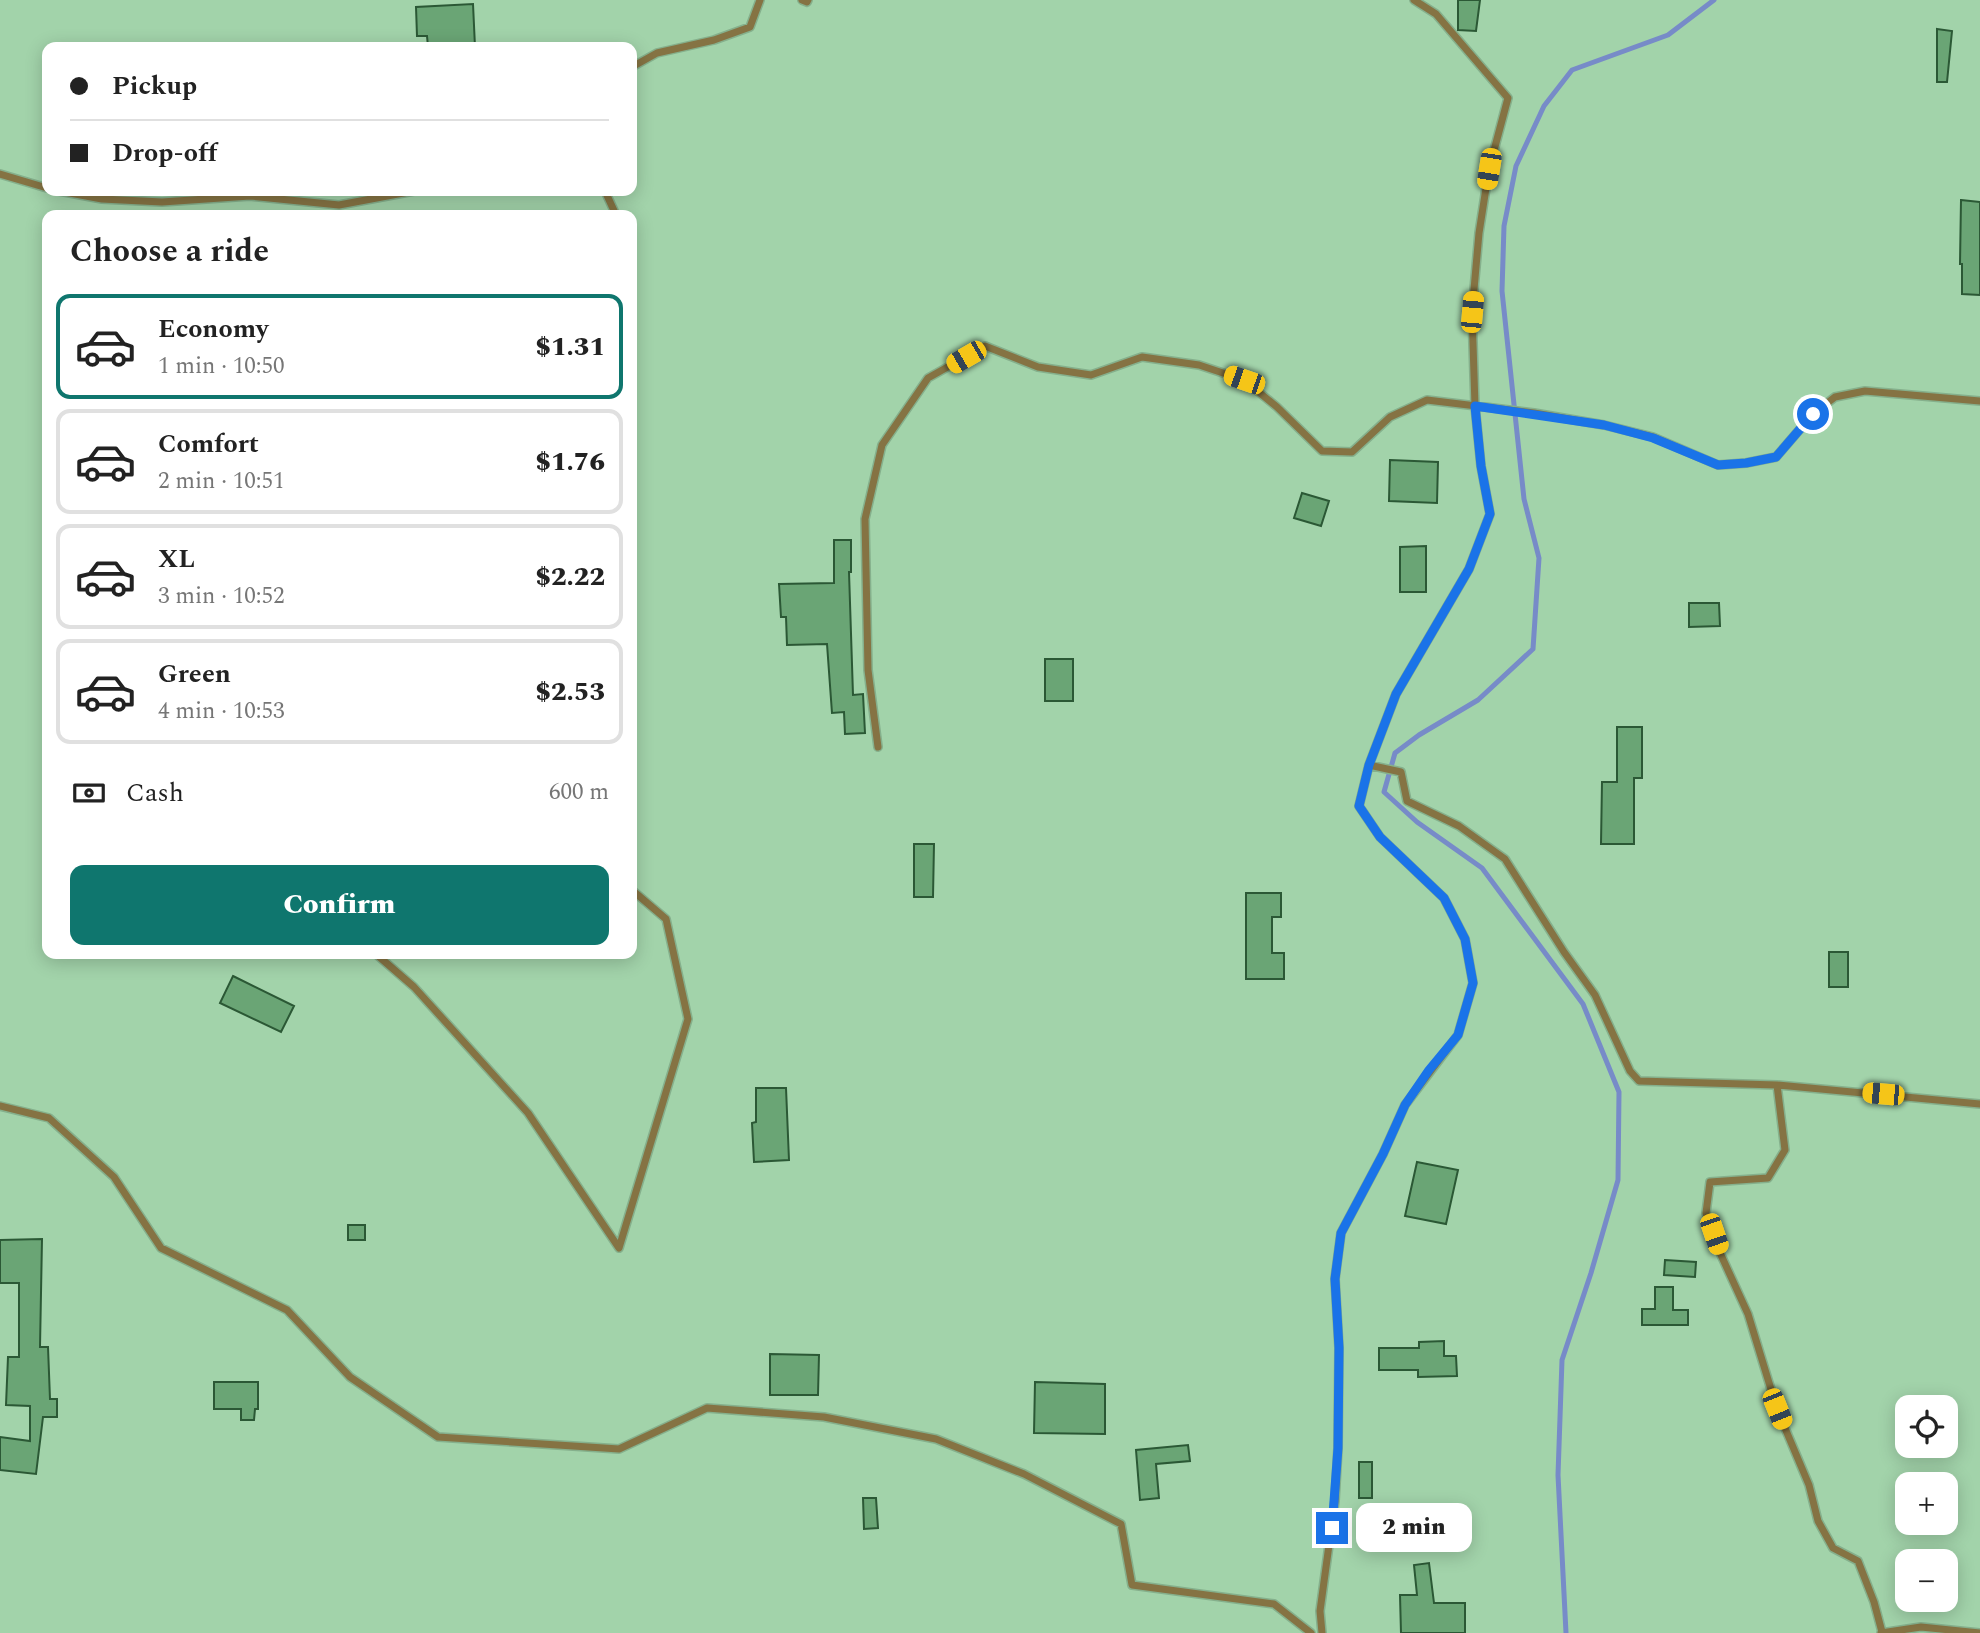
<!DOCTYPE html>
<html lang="en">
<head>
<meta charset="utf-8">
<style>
  :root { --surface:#fff; --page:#f2f2f2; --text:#222; --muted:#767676; --line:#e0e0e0; --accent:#0f766e }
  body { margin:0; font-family:Spectral,serif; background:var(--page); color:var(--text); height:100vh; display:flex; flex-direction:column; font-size:26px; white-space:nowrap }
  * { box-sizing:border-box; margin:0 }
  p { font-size:23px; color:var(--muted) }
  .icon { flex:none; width:38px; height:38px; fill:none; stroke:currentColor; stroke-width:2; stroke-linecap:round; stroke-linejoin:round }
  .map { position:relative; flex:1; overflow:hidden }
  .side { position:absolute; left:42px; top:210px; width:595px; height:749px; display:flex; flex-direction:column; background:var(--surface); border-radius:14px; box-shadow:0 4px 18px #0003 }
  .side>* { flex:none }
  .guide { position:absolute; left:42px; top:42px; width:595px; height:154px; border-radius:14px; box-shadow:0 4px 18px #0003; display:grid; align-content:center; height:154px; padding:0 28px; background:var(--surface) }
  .controls { position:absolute; left:1895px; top:1395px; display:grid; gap:14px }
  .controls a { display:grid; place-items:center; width:63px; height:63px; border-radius:14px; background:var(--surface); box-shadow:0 4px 18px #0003; font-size:35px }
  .end { position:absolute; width:32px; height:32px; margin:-16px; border:9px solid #1a73e8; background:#fff; box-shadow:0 0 0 4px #fff }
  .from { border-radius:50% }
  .bubble { position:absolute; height:49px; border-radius:14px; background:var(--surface); box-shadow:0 4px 18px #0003; font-size:23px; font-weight:800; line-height:49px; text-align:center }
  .car { position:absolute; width:21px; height:42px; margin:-21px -10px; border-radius:9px; box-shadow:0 0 5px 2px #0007; background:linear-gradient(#f5c518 24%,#345 0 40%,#f5c518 0 76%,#345 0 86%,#f5c518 0) }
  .guide b { display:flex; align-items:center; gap:24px; height:66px; font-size:26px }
  .guide b+b { border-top:2px solid var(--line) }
  .guide i { width:18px; height:18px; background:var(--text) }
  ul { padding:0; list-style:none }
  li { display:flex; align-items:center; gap:21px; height:105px; margin:0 14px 10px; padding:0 14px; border:4px solid var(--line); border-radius:14px }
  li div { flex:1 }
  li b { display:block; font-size:26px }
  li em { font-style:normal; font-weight:800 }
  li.current { border-color:var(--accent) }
  li>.icon { width:63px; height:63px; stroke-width:1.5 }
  h2 { padding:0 28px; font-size:32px; line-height:84px }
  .pay { display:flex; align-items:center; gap:18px; height:77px; padding:0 28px; font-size:26px }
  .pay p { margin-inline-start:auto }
  .cta { display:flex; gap:14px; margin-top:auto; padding:14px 28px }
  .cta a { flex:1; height:80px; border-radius:14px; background:var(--accent); color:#fff; font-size:28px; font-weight:800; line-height:80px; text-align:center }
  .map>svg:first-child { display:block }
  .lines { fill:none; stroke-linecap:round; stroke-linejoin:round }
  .stream { stroke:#778bc8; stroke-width:5 }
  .building { fill:#6aa575; stroke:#2b5835; stroke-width:2 }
  .street-casing { stroke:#85b08c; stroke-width:10 }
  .street { stroke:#857343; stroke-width:7 }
  .route { stroke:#1a73e8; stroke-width:9 }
</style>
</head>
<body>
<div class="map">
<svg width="1980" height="1633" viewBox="0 0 1980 1633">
  <rect width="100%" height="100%" fill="#a2d3aa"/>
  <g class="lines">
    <path class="stream" d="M1566 1633 1558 1475 1562 1360 1591 1273 1618 1180 1619 1092 1583 1004 1482 868 1417 822 1384 792 1395 753 1419 735 1478 700 1533 649 1539 558 1524 499 1502 291 1504 226 1516 166 1544 106 1572 70 1668 35 1714 0"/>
  </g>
  <path class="building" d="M1458 0H1480L1476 31 1458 30Z
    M473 4 475 47H428L427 36H417L416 7Z
    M1937 29 1952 31 1947 82H1937Z
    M1961 200 1980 202V295L1962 294V264H1960Z
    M1390 460 1438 462 1437 503 1389 501Z
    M1302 493 1329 501 1321 526 1294 518Z
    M834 540H851V572H849L853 695 863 694 865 733 845 734 844 712 832 713 827 644 787 645 786 617H781L779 584 834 583Z
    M1426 546V592H1400V547Z
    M1689 603H1719L1720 626 1689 627Z
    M1045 659H1073V701H1045Z
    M1617 727H1642V778H1634V844H1601L1602 782H1617Z
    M914 844H934L933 897H914Z
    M1246 893H1281V917H1272V953H1284V979H1246Z
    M1829 952H1848V987H1829Z
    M233 976 294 1006 281 1032 220 1003Z
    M756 1088H786L789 1160 754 1162 752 1123 756 1122Z
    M1417 1162 1458 1170 1446 1224 1405 1216Z
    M348 1225H365V1240H348Z
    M42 1239 40 1347H48L50 1399H57V1417H43L36 1474 0 1470V1437L30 1441V1406L6 1405 8 1357H19V1283H0V1240Z
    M1665 1260 1696 1262 1695 1277 1664 1275Z
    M1655 1287H1673V1310H1688V1325H1642V1309H1655Z
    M1444 1341V1356H1456L1457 1376 1418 1377V1370H1379V1348H1419V1342Z
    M770 1354 819 1355 818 1395H770Z
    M214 1382H258V1409H255L254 1420H241V1409H214Z
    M1035 1382 1105 1384V1434L1034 1433Z
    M1188 1445 1190 1461 1156 1464 1159 1498 1140 1500 1136 1450Z
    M1359 1462H1372V1498H1359Z
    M863 1498H876L878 1528 864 1529Z
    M1429 1563 1434 1603H1465V1633H1401L1400 1595H1417L1414 1565Z"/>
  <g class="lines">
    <g class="street-casing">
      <path id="street" d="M802 0 807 2 808 0
        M632 67 657 53 714 40 750 27 760 0
        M0 174 47 188
        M59 191 102 199 162 202 250 196 339 205 414 191
        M605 191 616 215
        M878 747 868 670 865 519 882 445 928 378 985 346 1038 367 1091 375 1142 357 1199 365 1244 380 1277 407 1322 451 1352 452 1390 417 1427 400 1534 413 1604 425 1653 437 1718 465 1746 463 1776 457 1813 414 1835 397 1865 391 1980 401
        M1369 765 1401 772 1407 801 1459 826 1505 859 1564 952 1595 995 1630 1071 1639 1081 1777 1085 1980 1104
        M376 954 414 987 528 1113 619 1248 688 1019 666 919 632 890
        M1777 1085 1785 1150 1768 1178 1710 1182 1706 1213 1721 1255 1748 1314 1777 1409 1809 1485 1818 1521 1833 1548 1858 1561 1874 1602 1882 1632
        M0 1106 49 1118 114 1177 161 1248 287 1310 350 1377 438 1437 619 1449 707 1408 824 1417 936 1439 1024 1474 1121 1524 1132 1585 1274 1604 1311 1633
        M1322 1633 1320 1611 1335 1501 1338 1448 1339 1348 1335 1279 1341 1233 1383 1154 1405 1105 1458 1035 1473 983 1465 939 1444 898 1380 837 1359 806 1369 765 1396 694 1469 569 1490 514 1481 466 1475 406 1472 312 1479 233 1489 169 1508 98 1436 14 1414 0
        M1881 1633 1921 1627 1980 1633"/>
    </g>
    <use href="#street" class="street"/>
  </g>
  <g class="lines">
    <path class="route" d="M1332 1528 1338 1448 1339 1348 1335 1279 1341 1233 1383 1154 1405 1105 1429 1070 1458 1035 1473 983 1465 939 1444 898 1380 837 1359 806 1369 765 1396 694 1469 569 1490 514 1481 466 1475 406 1604 425 1653 438 1718 465 1746 463 1776 457 1813 414"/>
  </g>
</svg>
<div class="controls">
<a><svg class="icon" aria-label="locate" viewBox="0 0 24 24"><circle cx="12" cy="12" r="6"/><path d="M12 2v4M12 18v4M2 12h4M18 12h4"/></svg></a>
<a>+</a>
<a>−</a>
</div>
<i class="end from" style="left:1813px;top:414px"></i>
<i class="end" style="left:1332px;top:1528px"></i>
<div class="bubble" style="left:1356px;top:1503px;width:116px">2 min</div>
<i class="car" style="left:1489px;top:169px;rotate:189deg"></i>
<i class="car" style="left:1472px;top:312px;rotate:5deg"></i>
<i class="car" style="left:966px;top:357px;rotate:240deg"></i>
<i class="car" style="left:1244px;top:380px;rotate:289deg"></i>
<i class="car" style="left:1883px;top:1094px;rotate:275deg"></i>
<i class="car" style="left:1714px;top:1234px;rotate:161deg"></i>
<i class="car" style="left:1777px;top:1409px;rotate:158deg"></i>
<div class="guide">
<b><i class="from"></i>Pickup</b>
<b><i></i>Drop-off</b>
</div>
<section class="side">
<h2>Choose a ride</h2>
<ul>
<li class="current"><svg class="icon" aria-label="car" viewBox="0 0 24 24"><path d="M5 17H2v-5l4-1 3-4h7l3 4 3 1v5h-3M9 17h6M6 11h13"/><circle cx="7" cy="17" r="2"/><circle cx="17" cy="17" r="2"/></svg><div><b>Economy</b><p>1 min · 10:50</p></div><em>$1.31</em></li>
<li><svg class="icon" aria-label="car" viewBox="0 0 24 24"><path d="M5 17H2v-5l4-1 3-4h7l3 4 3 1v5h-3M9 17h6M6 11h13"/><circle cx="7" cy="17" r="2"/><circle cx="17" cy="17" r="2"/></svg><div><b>Comfort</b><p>2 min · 10:51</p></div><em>$1.76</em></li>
<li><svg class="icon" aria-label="car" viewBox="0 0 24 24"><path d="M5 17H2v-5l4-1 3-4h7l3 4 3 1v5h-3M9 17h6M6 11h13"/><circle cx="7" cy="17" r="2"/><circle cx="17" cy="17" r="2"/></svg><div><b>XL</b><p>3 min · 10:52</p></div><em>$2.22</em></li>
<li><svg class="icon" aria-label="car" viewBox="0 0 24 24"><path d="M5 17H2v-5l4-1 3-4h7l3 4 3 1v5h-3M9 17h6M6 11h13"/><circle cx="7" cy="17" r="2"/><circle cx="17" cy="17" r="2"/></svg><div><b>Green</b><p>4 min · 10:53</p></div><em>$2.53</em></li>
</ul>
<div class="pay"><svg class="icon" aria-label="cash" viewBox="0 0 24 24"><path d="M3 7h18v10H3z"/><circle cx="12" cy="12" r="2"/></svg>Cash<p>600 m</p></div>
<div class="cta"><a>Confirm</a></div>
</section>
</div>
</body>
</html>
